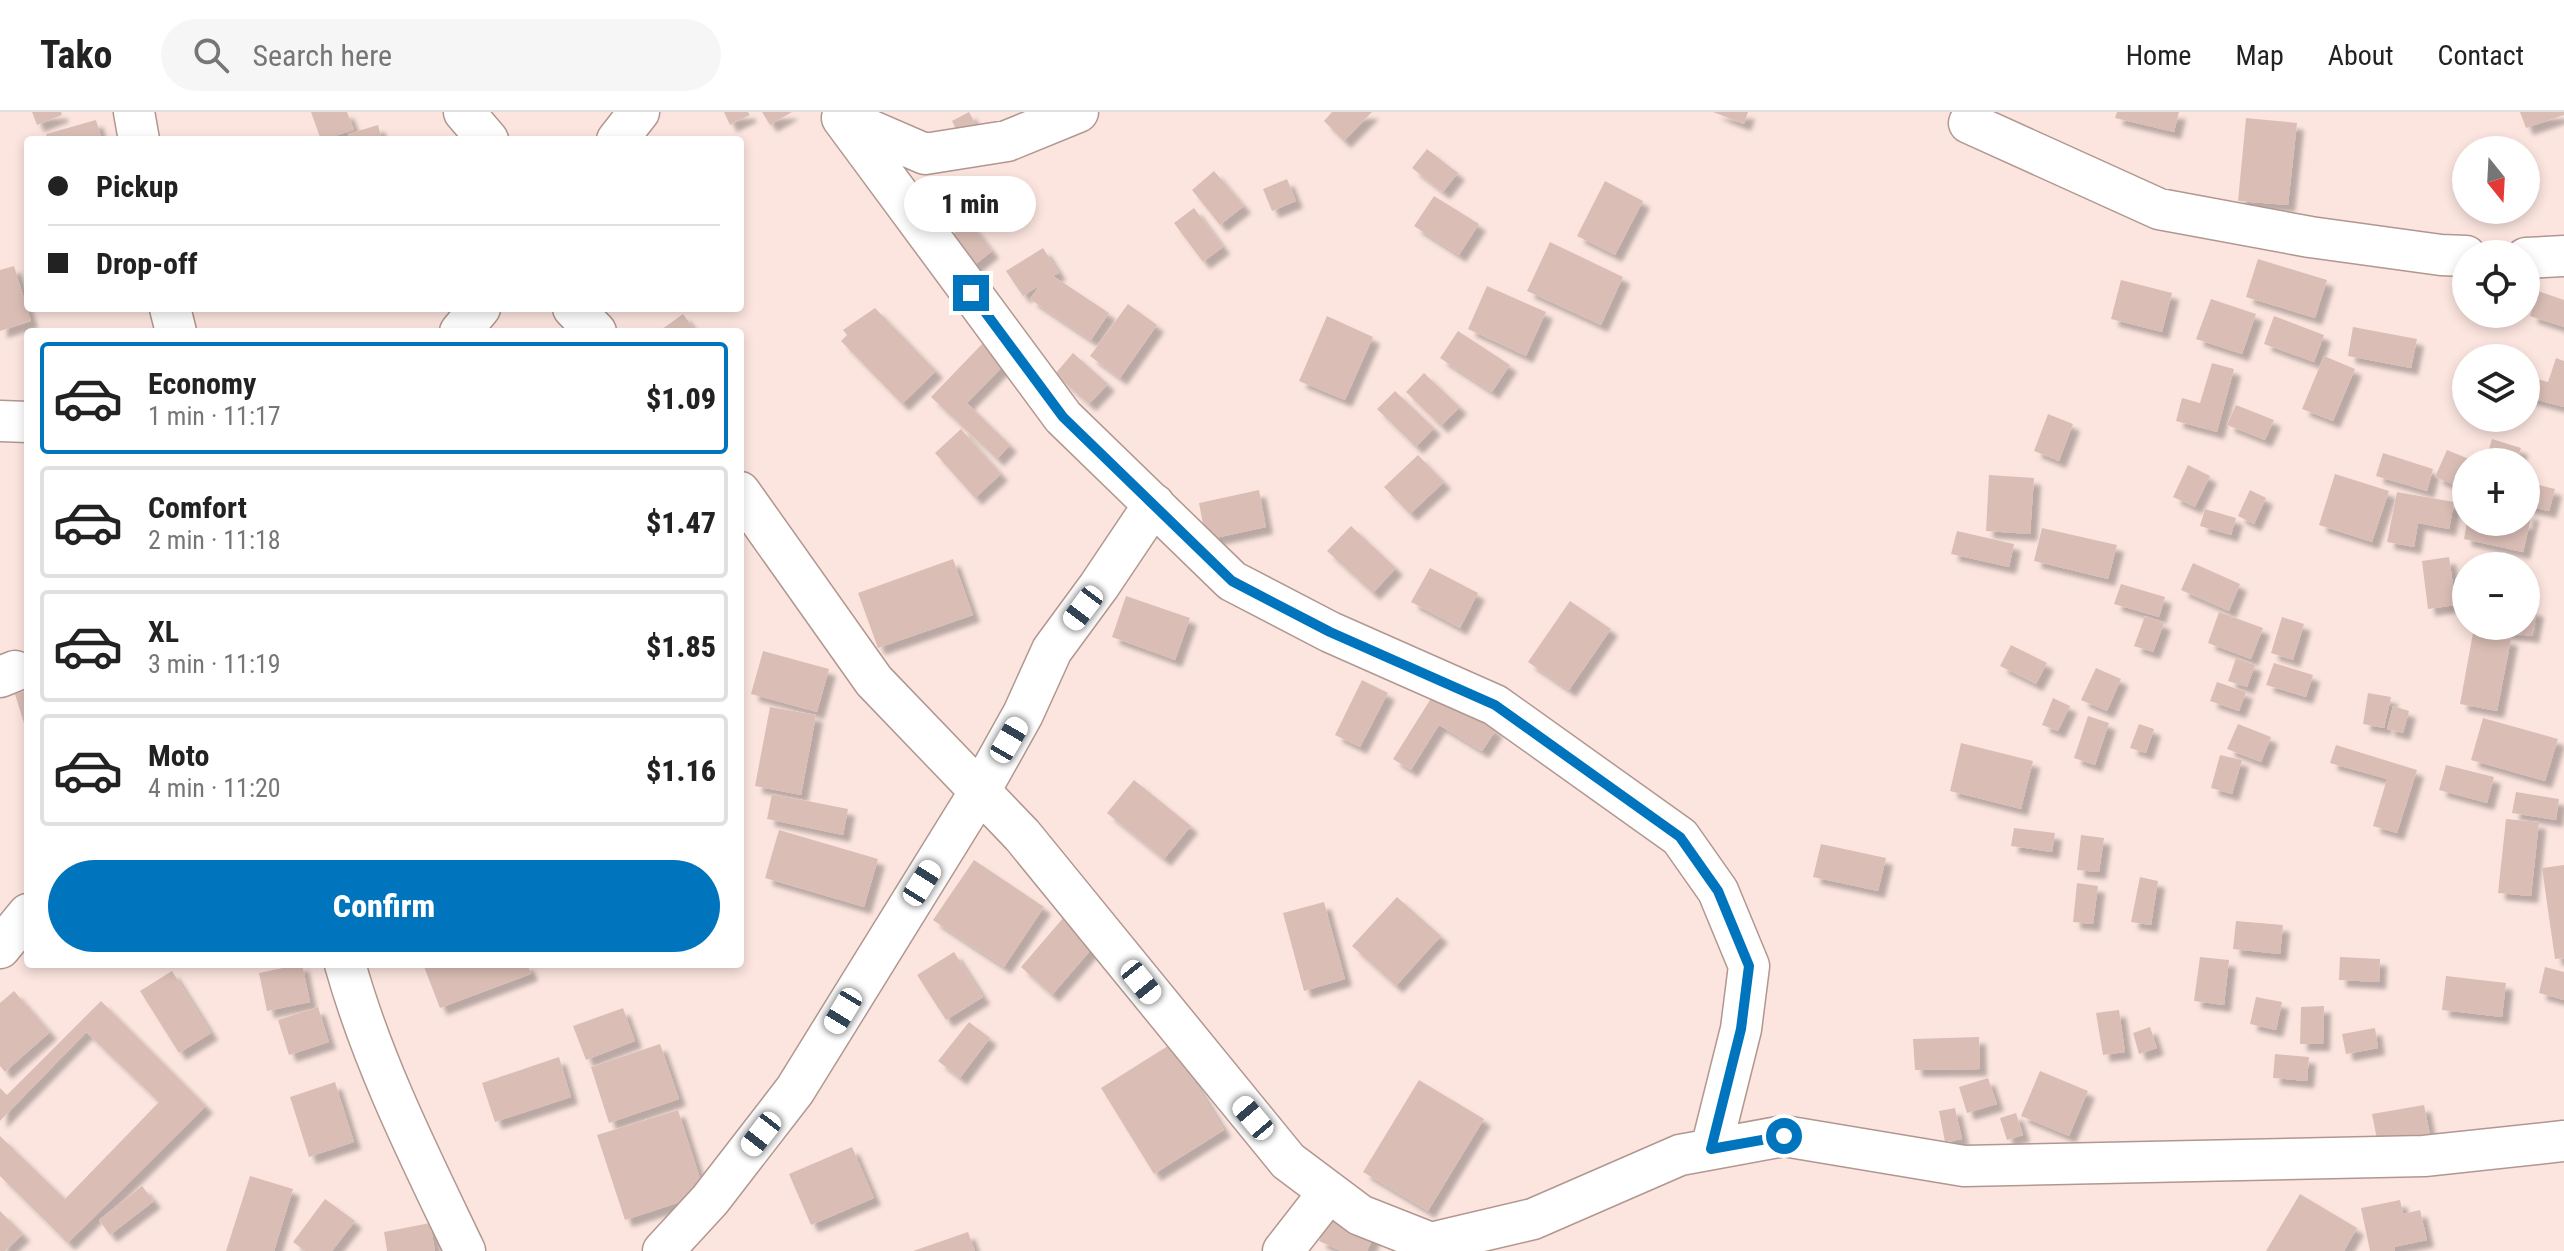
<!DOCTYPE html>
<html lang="en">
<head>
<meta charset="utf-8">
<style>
  :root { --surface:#fff; --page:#f6f6f6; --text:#222; --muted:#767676; --line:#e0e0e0; --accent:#0075be }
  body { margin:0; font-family:"Roboto Condensed",sans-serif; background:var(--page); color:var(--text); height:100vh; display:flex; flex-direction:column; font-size:30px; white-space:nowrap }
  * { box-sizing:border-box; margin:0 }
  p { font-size:26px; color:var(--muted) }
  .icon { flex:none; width:44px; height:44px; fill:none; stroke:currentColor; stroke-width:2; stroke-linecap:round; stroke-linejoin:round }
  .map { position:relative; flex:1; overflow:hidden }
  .details { position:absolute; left:24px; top:216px; width:720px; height:640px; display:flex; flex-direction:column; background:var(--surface); border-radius:8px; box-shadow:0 4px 12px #0003 }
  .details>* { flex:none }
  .guide { position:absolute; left:24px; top:24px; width:720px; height:176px; border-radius:8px; box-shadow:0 4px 12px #0003; display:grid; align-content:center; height:176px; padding:0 24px; background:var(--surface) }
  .needle { width:52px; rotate:162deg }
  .tools { position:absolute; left:2452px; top:24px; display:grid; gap:16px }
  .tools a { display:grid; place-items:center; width:88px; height:88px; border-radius:50%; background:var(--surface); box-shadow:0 4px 12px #0003; font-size:40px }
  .end { position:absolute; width:36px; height:36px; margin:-18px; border:10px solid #0075be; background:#fff; box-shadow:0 0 0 4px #fff }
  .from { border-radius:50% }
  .bubble { position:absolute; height:56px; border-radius:28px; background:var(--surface); box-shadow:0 4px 12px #0003; font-size:26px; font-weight:800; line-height:56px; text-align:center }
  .car { position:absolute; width:24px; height:48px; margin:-24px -12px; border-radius:10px; box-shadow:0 0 6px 2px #0007; background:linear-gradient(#fff 24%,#345 0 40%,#fff 0 76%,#345 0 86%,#fff 0) }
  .guide b { display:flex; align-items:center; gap:28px; height:76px; font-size:30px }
  .guide b+b { border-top:2px solid var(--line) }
  .guide i { width:20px; height:20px; background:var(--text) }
  ul { padding:14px 0 0; list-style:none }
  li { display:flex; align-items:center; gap:24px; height:112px; margin:0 16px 12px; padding:0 8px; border:4px solid var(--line); border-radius:8px }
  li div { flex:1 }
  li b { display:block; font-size:30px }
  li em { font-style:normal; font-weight:800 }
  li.on { border-color:var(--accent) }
  li>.icon { width:72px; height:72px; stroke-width:1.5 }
  .primary-button { display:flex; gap:16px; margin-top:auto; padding:16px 24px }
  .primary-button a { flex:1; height:92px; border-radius:48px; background:var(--accent); color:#fff; font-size:32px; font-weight:800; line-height:92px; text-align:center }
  header { display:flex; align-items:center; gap:48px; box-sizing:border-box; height:112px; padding:0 40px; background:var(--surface); border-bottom:2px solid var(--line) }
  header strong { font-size:38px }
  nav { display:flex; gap:44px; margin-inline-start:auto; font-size:28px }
  .search { width:560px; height:72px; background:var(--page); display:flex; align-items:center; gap:20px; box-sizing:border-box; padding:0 28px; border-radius:44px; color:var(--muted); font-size:30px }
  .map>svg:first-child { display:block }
  .building { fill:#dabeb6; filter:url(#shadow) }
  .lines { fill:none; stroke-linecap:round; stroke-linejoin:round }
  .street-casing { stroke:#b1978f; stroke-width:43 }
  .street { stroke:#fff; stroke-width:40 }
  .route { stroke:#0075be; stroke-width:10 }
</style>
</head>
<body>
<header>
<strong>Tako</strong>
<div class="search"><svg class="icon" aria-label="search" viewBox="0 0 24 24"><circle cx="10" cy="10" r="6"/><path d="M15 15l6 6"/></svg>Search here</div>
<nav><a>Home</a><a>Map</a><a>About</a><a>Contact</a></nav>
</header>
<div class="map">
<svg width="2564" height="1139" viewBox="0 0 2564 1139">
  <defs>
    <filter id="shadow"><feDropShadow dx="7" dy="7" stdDeviation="2" flood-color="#0004"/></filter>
  </defs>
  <rect width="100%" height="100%" fill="#fce5df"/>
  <path class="building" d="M32 0H61L62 3 37 13Z
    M311 0H347L354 18 321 28Z
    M724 0H748L750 3 730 13Z
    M762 0H792L770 13Z
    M969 0 976 13 959 23 952 9Z
    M1332 0H1372L1344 29 1324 9Z
    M1713 0H1748L1744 12Z
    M2117 0H2179L2174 20 2115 6Z
    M2520 0H2564V3L2526 16Z
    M2246 6 2297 11 2288 93 2238 89Z
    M96 8 102 28H48L46 22Z
    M378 13 382 28H350L348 22Z
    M1427 37 1458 61 1443 80 1412 56Z
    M1214 59 1244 94 1220 113 1192 78Z
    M1287 67 1296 89 1272 99 1263 77Z
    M1605 69 1643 89 1615 143 1577 124Z
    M1434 84 1479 112 1459 143 1414 114Z
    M1194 96 1223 135 1203 150 1174 111Z
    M969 110 992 139 972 155 949 125Z
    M1550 130 1623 165 1601 213 1527 179Z
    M1043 136 1059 161 1053 164 1109 201 1091 228 1030 187 1040 173 1023 184 1006 159Z
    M2258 147 2327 168 2315 206 2246 185Z
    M14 154 31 209 0 219V158Z
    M2121 168 2172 181 2162 220 2111 207Z
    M1487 174 1546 200 1526 244 1468 217Z
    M2538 179 2564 188V215L2530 204Z
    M2211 187 2256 202 2242 242 2196 227Z
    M1128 192 1157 213 1120 266 1090 244Z
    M875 196 936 259 902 292 841 229 847 223 843 218Z
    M683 202 696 220H658Z
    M1327 204 1373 225 1345 288 1299 269Z
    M2274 204 2324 223 2314 250 2264 232Z
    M2353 215 2417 227 2411 256 2348 244Z
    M1458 219 1510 253 1492 280 1440 246Z
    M984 230 1006 251 967 291 1010 333 997 347 931 285Z
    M1073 241 1108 272 1089 292 1055 262Z
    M2324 244 2355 257 2333 309 2302 297Z
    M2556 246 2564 249V295L2526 285 2530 265 2548 270Z
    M2212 251 2234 257 2217 320 2176 309 2182 286 2200 291Z
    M1424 261 1460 295 1441 314 1406 280Z
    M1395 279 1434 316 1416 335 1377 297Z
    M2236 293 2274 308 2265 328 2227 313Z
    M2048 302 2073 312 2059 349 2034 339Z
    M961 317 1001 362 975 386 935 341Z
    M2492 327 2521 336 2516 350H2485Z
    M2447 338 2476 350H2466V378L2435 365Z
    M2383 341 2433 357 2427 379 2376 364Z
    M1418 343 1444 370 1410 402 1384 375Z
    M2188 353 2210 364 2195 395 2173 385Z
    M2335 362 2389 379 2372 430 2319 413Z
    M1989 363 2034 366 2030 422 1986 419Z
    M2526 370 2555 377 2549 399 2526 394Z
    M1259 378 1266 415 1206 428 1199 391Z
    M2250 378 2266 386 2254 412 2238 404Z
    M2397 380 2454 390 2449 417 2418 411 2414 435 2387 430Z
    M2205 397 2236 406 2231 423 2200 414Z
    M2526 401 2532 402 2523 440 2464 427 2467 410H2526Z
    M1351 414 1396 456 1373 481 1327 439Z
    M2042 416 2117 433 2108 467 2034 449Z
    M1957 419 2014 432 2009 455 1951 442Z
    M2449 445 2456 493 2428 497 2422 449Z
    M953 447 973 503 878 536 858 481Z
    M2193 451 2240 472 2229 499 2181 478Z
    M1430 456 1478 481 1460 516 1411 490Z
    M2121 472 2165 485 2159 505 2114 492Z
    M1126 484 1190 506 1175 548 1112 525Z
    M1570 489 1611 517 1569 578 1528 550Z
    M2526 496 2537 498 2532 524 2477 516 2526 514Z
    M2219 500 2263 516 2251 547 2208 531Z
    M2145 504 2164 511 2153 540 2134 534Z
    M2282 505 2304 512 2293 548 2271 541Z
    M2473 521 2511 527 2497 599 2460 592Z
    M2011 533 2047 551 2036 572 2000 554Z
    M763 539 829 557 817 600 751 582Z
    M2236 546 2255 553 2247 575 2228 569Z
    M2274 551 2313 563 2306 585 2266 573Z
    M2096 556 2121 567 2107 599 2081 588Z
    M1362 568 1388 581 1360 635 1335 623Z
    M2217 570 2246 580 2239 599 2210 589Z
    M28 578V620L27 621 15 582Z
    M1435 580 1496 618 1482 639 1439 613 1411 658 1393 647Z
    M2368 581 2391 585 2384 616 2363 612Z
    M2053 586 2070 594 2058 619 2042 613Z
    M2393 594 2409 599 2403 621 2387 617Z
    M770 595 816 603 801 683 755 674Z
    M2088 604 2109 611 2095 653 2074 646Z
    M2483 606 2558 627 2545 669 2471 648Z
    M2139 612 2154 617 2146 641 2130 636Z
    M2238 612 2271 625 2261 650 2227 637Z
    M1961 631 2033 649 2021 697 1950 679Z
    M2336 633 2417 658 2397 721 2373 714 2387 667 2330 651Z
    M2220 643 2242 648 2232 682 2211 676Z
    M2446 653 2494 665 2487 691 2439 678Z
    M1134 668 1191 714 1164 747 1107 701Z
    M2516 680 2559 687 2556 708 2512 701Z
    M772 682 848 697 843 723 767 707Z
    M2506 707 2539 710 2531 784 2498 781Z
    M2014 716 2055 721 2052 740 2011 734Z
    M779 718 878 747 864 795 765 766Z
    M2081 723 2104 726 2099 760 2077 758Z
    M1821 732 1886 746 1878 779 1813 765Z
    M974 748 1044 795 1004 855 933 808Z
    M2564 753V846L2555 847 2542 756Z
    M2140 765 2158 769 2151 813 2131 810Z
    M2077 771 2098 774 2093 812 2073 810Z
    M1397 785 1441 824 1396 874 1352 834Z
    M1324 790 1345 867 1304 879 1283 801Z
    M1064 805 1095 833 1052 883 1021 855Z
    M2236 809 2283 813 2280 842 2233 837Z
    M954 840 983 885 946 908 917 863Z
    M2200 845 2229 848 2224 893 2194 889Z
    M2340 845 2380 847 2379 870 2339 868Z
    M302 852 310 890 267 899 259 861Z
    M423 852H527L531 862 440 896Z
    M2545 855 2564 860V888L2539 881Z
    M172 859 211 921 179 941 140 879Z
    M2446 864 2506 871 2502 905 2442 898Z
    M14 879 50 920 5 960 0 954V891Z
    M2256 885 2282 890 2276 918 2250 912Z
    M101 889 206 994 68 1131 0 1064V1024L65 1087 159 990 86 920 0 1009V976L7 983Z
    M2324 894 2323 932H2300L2301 895Z
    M318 895 329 930 289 943 278 908Z
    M623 896 635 929 586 948 573 914Z
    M2119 898 2125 940 2103 943 2096 901Z
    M969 910 990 926 960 966 938 949Z
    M2150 915 2157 936 2139 942 2133 921Z
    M2375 916 2378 936 2346 942 2342 922Z
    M1979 925 1980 957 1915 958 1913 927Z
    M660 932 679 987 609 1011 591 955Z
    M1171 932 1224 1018 1154 1062 1101 976Z
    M2275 942 2309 945 2307 969 2273 966Z
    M559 945 571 985 495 1010 482 971Z
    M2040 959 2088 979 2069 1024 2021 1004Z
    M1988 966 1997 992 1967 1001 1959 975Z
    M1419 968 1484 1007 1428 1099 1363 1060Z
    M335 970 354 1030 309 1045 290 985Z
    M2424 993 2430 1023 2378 1033 2372 1002Z
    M1955 996 1962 1027 1945 1030 1939 999Z
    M678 998 705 1082 625 1108 597 1023Z
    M2016 1001 2023 1023 2007 1028 2000 1006Z
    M852 1035 874 1086 811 1113 789 1062Z
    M250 1064 293 1077 274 1139H226Z
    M142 1074 154 1089 110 1123 99 1108Z
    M1344 1076 1387 1096 1367 1139H1341L1319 1129Z
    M2300 1082 2357 1116 2344 1139H2266Z
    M325 1087 355 1109 332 1139H305L293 1130Z
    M2400 1088 2403 1102 2420 1098 2427 1128 2394 1135 2395 1139H2370L2361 1096Z
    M0 1099 23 1122 5 1139H0Z
    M430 1111 435 1139H387L384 1120Z
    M968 1120 975 1139H913Z"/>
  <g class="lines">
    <g class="street-casing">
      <path id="street" d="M134 0 139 28
        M464 0 488 28
        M842 6 1063 305 1232 469 1330 520 1495 593 1680 725 1718 779 1749 854 1741 917 1711 1037
        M844 7 925 42 1007 29 1078 0
        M1969 11 2159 97 2310 125 2441 143 2466 144
        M617 28 639 0
        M2526 146 2564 144
        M170 196 176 220
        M573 196 596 220
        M460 220 480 196
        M0 309 28 310
        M740 380 874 569 1022 723 1288 1049 1360 1103 1431 1131 1533 1107 1680 1043 1784 1024 1964 1054 2424 1044 2564 1029
        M0 565 15 559
        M0 836 28 802
        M345 852C373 952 420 1045 465 1139
        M663 1139 710 1088 795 978 980 679 1023 602 1052 538 1099 474 1154 392
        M1283 1139 1329 1080"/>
    </g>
    <use href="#street" class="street"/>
  </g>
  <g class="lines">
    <path class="route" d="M971 181 1063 305 1232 469 1330 520 1495 593 1680 725 1718 779 1749 854 1741 917 1711 1037 1784 1024"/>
  </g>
</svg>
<div class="tools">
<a><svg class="needle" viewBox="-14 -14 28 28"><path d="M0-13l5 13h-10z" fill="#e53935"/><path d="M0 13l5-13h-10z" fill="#767676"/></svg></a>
<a><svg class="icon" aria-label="locate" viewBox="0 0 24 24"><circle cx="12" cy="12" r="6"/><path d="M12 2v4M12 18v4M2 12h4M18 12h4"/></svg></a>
<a><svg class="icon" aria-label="layers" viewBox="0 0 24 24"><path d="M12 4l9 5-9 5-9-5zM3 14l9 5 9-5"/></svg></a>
<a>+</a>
<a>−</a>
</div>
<i class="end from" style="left:1784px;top:1024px"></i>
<i class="end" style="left:971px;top:181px"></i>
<div class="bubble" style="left:904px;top:64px;width:132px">1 min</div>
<i class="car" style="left:1083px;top:496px;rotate:217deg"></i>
<i class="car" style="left:1009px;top:628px;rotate:30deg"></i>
<i class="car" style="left:922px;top:771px;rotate:32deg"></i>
<i class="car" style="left:1141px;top:870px;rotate:141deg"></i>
<i class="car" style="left:843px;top:899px;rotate:211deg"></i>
<i class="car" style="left:1253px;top:1006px;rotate:320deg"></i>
<i class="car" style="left:761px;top:1022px;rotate:218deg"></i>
<div class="guide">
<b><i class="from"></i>Pickup</b>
<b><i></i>Drop-off</b>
</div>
<section class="details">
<ul>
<li class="on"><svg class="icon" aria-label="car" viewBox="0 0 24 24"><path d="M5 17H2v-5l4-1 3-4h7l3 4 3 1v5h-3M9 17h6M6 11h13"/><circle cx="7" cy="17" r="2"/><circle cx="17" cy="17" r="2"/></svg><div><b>Economy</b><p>1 min · 11:17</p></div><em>$1.09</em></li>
<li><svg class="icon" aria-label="car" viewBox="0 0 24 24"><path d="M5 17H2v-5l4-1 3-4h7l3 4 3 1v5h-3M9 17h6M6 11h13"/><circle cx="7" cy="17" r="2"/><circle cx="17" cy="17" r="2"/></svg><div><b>Comfort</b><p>2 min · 11:18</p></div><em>$1.47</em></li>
<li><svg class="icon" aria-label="car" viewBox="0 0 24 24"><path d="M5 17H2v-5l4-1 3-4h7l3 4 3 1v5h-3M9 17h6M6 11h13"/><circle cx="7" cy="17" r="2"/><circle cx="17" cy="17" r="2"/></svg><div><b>XL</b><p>3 min · 11:19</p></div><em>$1.85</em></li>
<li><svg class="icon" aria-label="car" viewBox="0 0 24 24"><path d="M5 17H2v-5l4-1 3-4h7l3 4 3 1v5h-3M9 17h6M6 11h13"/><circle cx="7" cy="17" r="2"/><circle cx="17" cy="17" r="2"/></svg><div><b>Moto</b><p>4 min · 11:20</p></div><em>$1.16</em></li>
</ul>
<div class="primary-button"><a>Confirm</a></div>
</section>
</div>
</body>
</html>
